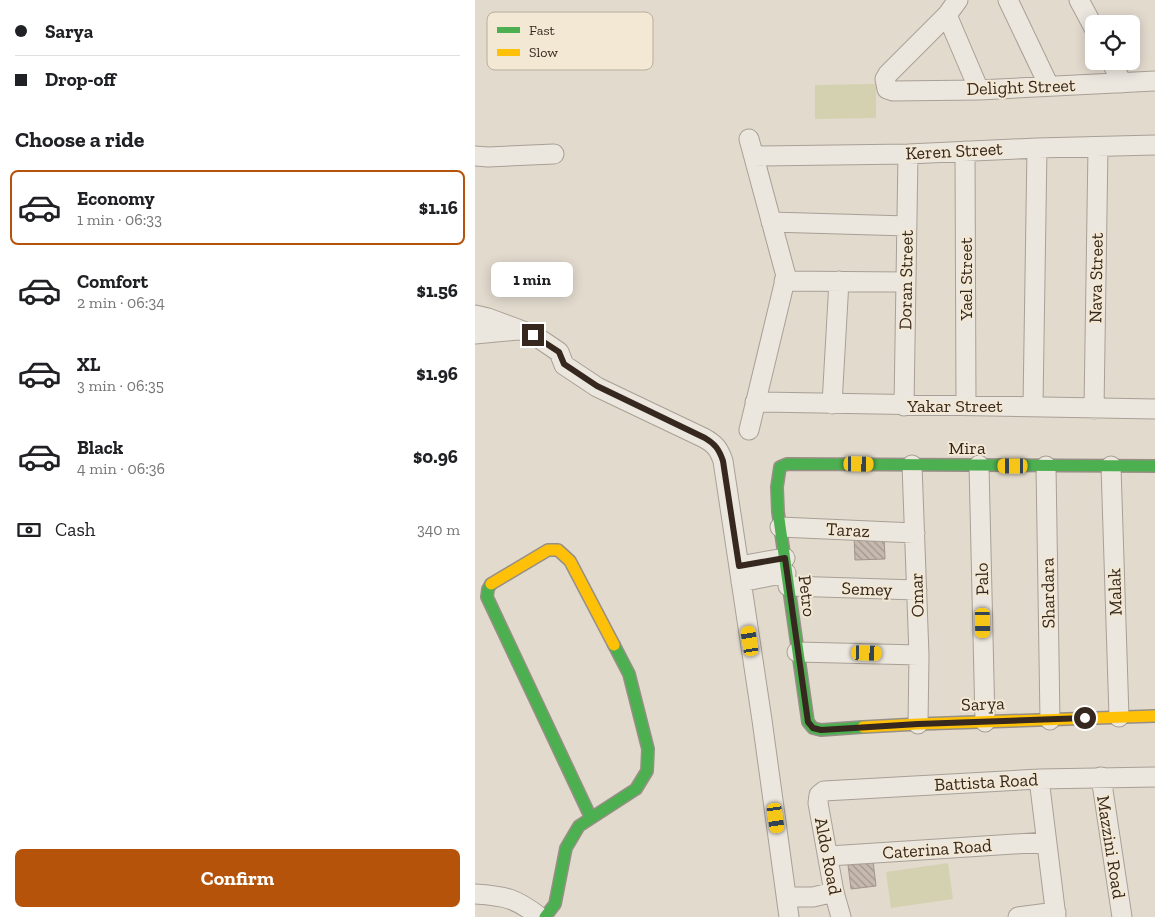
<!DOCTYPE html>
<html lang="en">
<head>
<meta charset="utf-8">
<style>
  :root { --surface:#fff; --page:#f2f2f2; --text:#202124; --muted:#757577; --line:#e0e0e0; --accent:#b45309 }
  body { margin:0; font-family:"Zilla Slab",serif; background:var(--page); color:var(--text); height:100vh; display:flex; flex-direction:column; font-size:19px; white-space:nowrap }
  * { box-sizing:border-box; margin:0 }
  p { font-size:16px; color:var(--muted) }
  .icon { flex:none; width:28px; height:28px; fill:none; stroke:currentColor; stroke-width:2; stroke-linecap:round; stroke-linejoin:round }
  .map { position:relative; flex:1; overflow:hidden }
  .details { display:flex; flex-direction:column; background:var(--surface); width:475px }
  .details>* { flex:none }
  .banner { display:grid; align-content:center; height:110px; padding:0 15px; background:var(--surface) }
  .tools { position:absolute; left:610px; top:15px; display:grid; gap:10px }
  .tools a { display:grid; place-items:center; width:55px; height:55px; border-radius:8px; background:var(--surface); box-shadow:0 2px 12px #0003; font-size:25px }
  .end { position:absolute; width:22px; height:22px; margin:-11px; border:6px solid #36281f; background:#fff; box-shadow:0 0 0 2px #fff }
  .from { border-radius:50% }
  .bubble { position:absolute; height:35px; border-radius:8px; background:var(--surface); box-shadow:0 2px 12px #0003; font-size:16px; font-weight:700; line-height:35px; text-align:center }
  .car { position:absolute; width:15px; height:30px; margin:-15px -8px; border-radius:6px; box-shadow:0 0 4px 1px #0007; background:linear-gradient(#f5c518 24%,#345 0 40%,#f5c518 0 76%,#345 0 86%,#f5c518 0) }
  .banner b { display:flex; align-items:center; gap:18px; height:48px; font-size:19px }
  .banner b+b { border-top:1px solid var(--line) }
  .banner i { width:12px; height:12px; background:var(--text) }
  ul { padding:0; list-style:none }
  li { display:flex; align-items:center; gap:15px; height:75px; margin:0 10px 8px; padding:0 5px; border:2px solid transparent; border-radius:8px }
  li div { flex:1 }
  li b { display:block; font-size:19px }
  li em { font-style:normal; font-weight:700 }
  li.active { border-color:var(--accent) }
  li>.icon { width:45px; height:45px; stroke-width:1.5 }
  h2 { padding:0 15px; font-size:22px; line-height:60px }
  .pay { display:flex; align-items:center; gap:12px; height:55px; padding:0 15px; font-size:19px }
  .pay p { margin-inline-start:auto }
  .primary-button { display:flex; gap:10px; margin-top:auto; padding:10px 15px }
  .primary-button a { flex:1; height:58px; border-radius:8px; background:var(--accent); color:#fff; font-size:20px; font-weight:700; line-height:58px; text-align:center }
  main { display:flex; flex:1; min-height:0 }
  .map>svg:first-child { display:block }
  .garden { fill:#d3d1b0 }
  .building { fill:url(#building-back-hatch); stroke:#a2968c }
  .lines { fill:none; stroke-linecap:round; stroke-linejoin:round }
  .street-casing { stroke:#a8a096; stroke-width:21 }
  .fast-casing { stroke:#978f86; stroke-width:14 }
  .slow-casing { stroke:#978f86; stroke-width:14 }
  .street { stroke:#ebe6de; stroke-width:19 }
  .fast { stroke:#4caf50; stroke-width:11 }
  .slow { stroke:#ffc107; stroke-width:11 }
  .route { stroke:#36281f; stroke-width:6 }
  .labels { text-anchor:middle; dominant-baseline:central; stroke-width:4; stroke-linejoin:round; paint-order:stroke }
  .street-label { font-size:18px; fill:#36281f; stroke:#f3e8d3 }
  .key { fill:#f3e8d3; stroke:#baae9d; stroke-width:1 }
  .key-label { font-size:14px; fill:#36281f }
</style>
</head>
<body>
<main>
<section class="details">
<div class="banner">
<b><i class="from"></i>Sarya</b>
<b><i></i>Drop-off</b>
</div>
<h2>Choose a ride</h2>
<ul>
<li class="active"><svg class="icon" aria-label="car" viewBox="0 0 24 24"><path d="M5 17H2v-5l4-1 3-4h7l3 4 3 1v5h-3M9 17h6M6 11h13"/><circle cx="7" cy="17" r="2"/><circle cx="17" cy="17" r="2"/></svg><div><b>Economy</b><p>1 min · 06:33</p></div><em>$1.16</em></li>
<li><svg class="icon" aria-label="car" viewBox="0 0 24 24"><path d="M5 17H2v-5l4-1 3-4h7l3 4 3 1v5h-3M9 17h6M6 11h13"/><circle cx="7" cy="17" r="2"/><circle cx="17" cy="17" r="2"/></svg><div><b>Comfort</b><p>2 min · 06:34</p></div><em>$1.56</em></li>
<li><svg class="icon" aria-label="car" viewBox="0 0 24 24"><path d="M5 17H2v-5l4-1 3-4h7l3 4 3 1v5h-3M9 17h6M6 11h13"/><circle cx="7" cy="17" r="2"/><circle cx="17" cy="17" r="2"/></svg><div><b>XL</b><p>3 min · 06:35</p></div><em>$1.96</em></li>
<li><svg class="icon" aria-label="car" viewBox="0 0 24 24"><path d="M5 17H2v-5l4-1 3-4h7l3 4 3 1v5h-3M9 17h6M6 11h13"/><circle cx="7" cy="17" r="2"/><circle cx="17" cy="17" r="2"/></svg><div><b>Black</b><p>4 min · 06:36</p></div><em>$0.96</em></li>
</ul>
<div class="pay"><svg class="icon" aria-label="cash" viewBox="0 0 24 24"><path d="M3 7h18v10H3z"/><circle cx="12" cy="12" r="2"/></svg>Cash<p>340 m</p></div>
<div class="primary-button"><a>Confirm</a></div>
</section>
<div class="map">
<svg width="680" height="917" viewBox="0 0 680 917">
  <defs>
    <pattern id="building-back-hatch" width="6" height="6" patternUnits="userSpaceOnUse" patternTransform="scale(1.25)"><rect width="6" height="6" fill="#c6b9ae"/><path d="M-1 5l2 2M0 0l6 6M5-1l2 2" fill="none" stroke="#a2968d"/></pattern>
  </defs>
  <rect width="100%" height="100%" fill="#e2dacd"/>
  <path class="garden" d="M401 84V118L340 119V85Z
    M473 863 478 899 416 908 411 872Z"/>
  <path class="building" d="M409 534 410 559 380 560 379 535Z
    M398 861 401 886 376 889 373 865Z"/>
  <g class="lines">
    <g class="street-casing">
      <path id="street" d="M483 0 472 15 413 74 410 79 412 89 418 91 504 90 680 81
        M533 0 574 86
        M604 0 619 28
        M472 15 504 90
        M636 61 647 83
        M274 139 311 276 274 430
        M490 151 491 406
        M0 156 13 157 79 154
        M279 156 433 154 562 148 680 145
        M296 222 432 226
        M309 281 431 282
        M0 315 13 318 59 335 84 352 89 365 122 387 229 438C240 444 244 449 248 461L287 720 314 917
        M0 334 43 330
        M280 402 680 409
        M357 404 364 281
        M429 406 433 154
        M558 406 562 148
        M619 409 623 147
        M437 465 444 655 443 724
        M504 465 510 722
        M571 466 575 720
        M636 466 644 717
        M305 527 440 533
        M264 566 310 558
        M266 582 311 573
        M313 586 442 590
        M322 652 444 655
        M626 777 647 917
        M564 779 581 917
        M354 856 571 842
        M0 894C31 896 40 898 65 917
        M312 897H338L359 892
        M366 917 359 892 343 803 344 795 349 791 564 779 680 777
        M543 917 581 912"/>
    </g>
    <g class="fast-casing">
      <path id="fast" d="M16 584 13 589 12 597 116 818
        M388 727 346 730 338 728 333 722 303 512 302 487 305 467 312 464 680 466
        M70 917 80 904 91 848 104 826 161 789 172 771 173 749 154 674 139 645"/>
    </g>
    <g class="slow-casing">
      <path id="slow" d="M16 584 73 550H83L95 561 139 645
        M388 727 443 724 680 716"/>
    </g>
    <use href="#street" class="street"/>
    <use href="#fast" class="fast"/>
    <use href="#slow" class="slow"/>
  </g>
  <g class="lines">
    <path class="route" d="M58 335 84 352 89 364 122 386 230 438C240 444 244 449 248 461L264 566 310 558 333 722 338 728 346 730 443 724 610 718"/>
  </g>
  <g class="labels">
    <g class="street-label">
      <text transform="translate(546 87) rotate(-2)">Delight Street</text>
      <text transform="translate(479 151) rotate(-3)">Keren Street</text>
      <text transform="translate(621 278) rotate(-89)">Nava Street</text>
      <text transform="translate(491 279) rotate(-90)">Yael Street</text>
      <text transform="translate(431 280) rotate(-89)">Doran Street</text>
      <text x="480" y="406">Yakar Street</text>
      <text x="492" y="448">Mira</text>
      <text transform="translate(373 530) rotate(3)">Taraz</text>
      <text transform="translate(507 579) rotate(-91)">Palo</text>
      <text transform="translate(392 589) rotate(2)">Semey</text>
      <text transform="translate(640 592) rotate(-92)">Malak</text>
      <text transform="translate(573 593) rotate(-91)">Shardara</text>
      <text transform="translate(442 595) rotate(-92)">Omar</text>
      <text transform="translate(332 596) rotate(83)">Petro</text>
      <text transform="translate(508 704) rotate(-2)">Sarya</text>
      <text transform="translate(511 782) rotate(-3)">Battista Road</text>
      <text transform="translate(636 847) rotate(81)">Mazzini Road</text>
      <text transform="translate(462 849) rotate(-4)">Caterina Road</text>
      <text transform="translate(353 856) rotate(79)">Aldo Road</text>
    </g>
  </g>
  <rect x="12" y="12" width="166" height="58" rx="8" class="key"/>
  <rect x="22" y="27" width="23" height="6" fill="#4caf50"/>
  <rect x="22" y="49" width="23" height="7" fill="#ffc107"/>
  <g class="key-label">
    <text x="54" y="35">Fast</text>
    <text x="54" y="57">Slow</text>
  </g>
</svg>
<div class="tools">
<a><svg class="icon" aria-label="locate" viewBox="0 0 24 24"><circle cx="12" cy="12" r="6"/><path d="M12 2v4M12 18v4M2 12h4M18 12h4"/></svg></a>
</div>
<i class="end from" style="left:610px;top:718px"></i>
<i class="end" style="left:58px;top:335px"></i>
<div class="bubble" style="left:16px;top:262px;width:82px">1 min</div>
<i class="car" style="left:384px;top:464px;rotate:91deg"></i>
<i class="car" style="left:538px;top:466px;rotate:270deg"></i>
<i class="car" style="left:508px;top:623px;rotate:179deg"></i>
<i class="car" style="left:275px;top:641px;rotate:351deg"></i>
<i class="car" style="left:392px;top:653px;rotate:92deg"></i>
<i class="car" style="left:301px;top:818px;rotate:172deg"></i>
</div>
</main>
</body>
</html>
